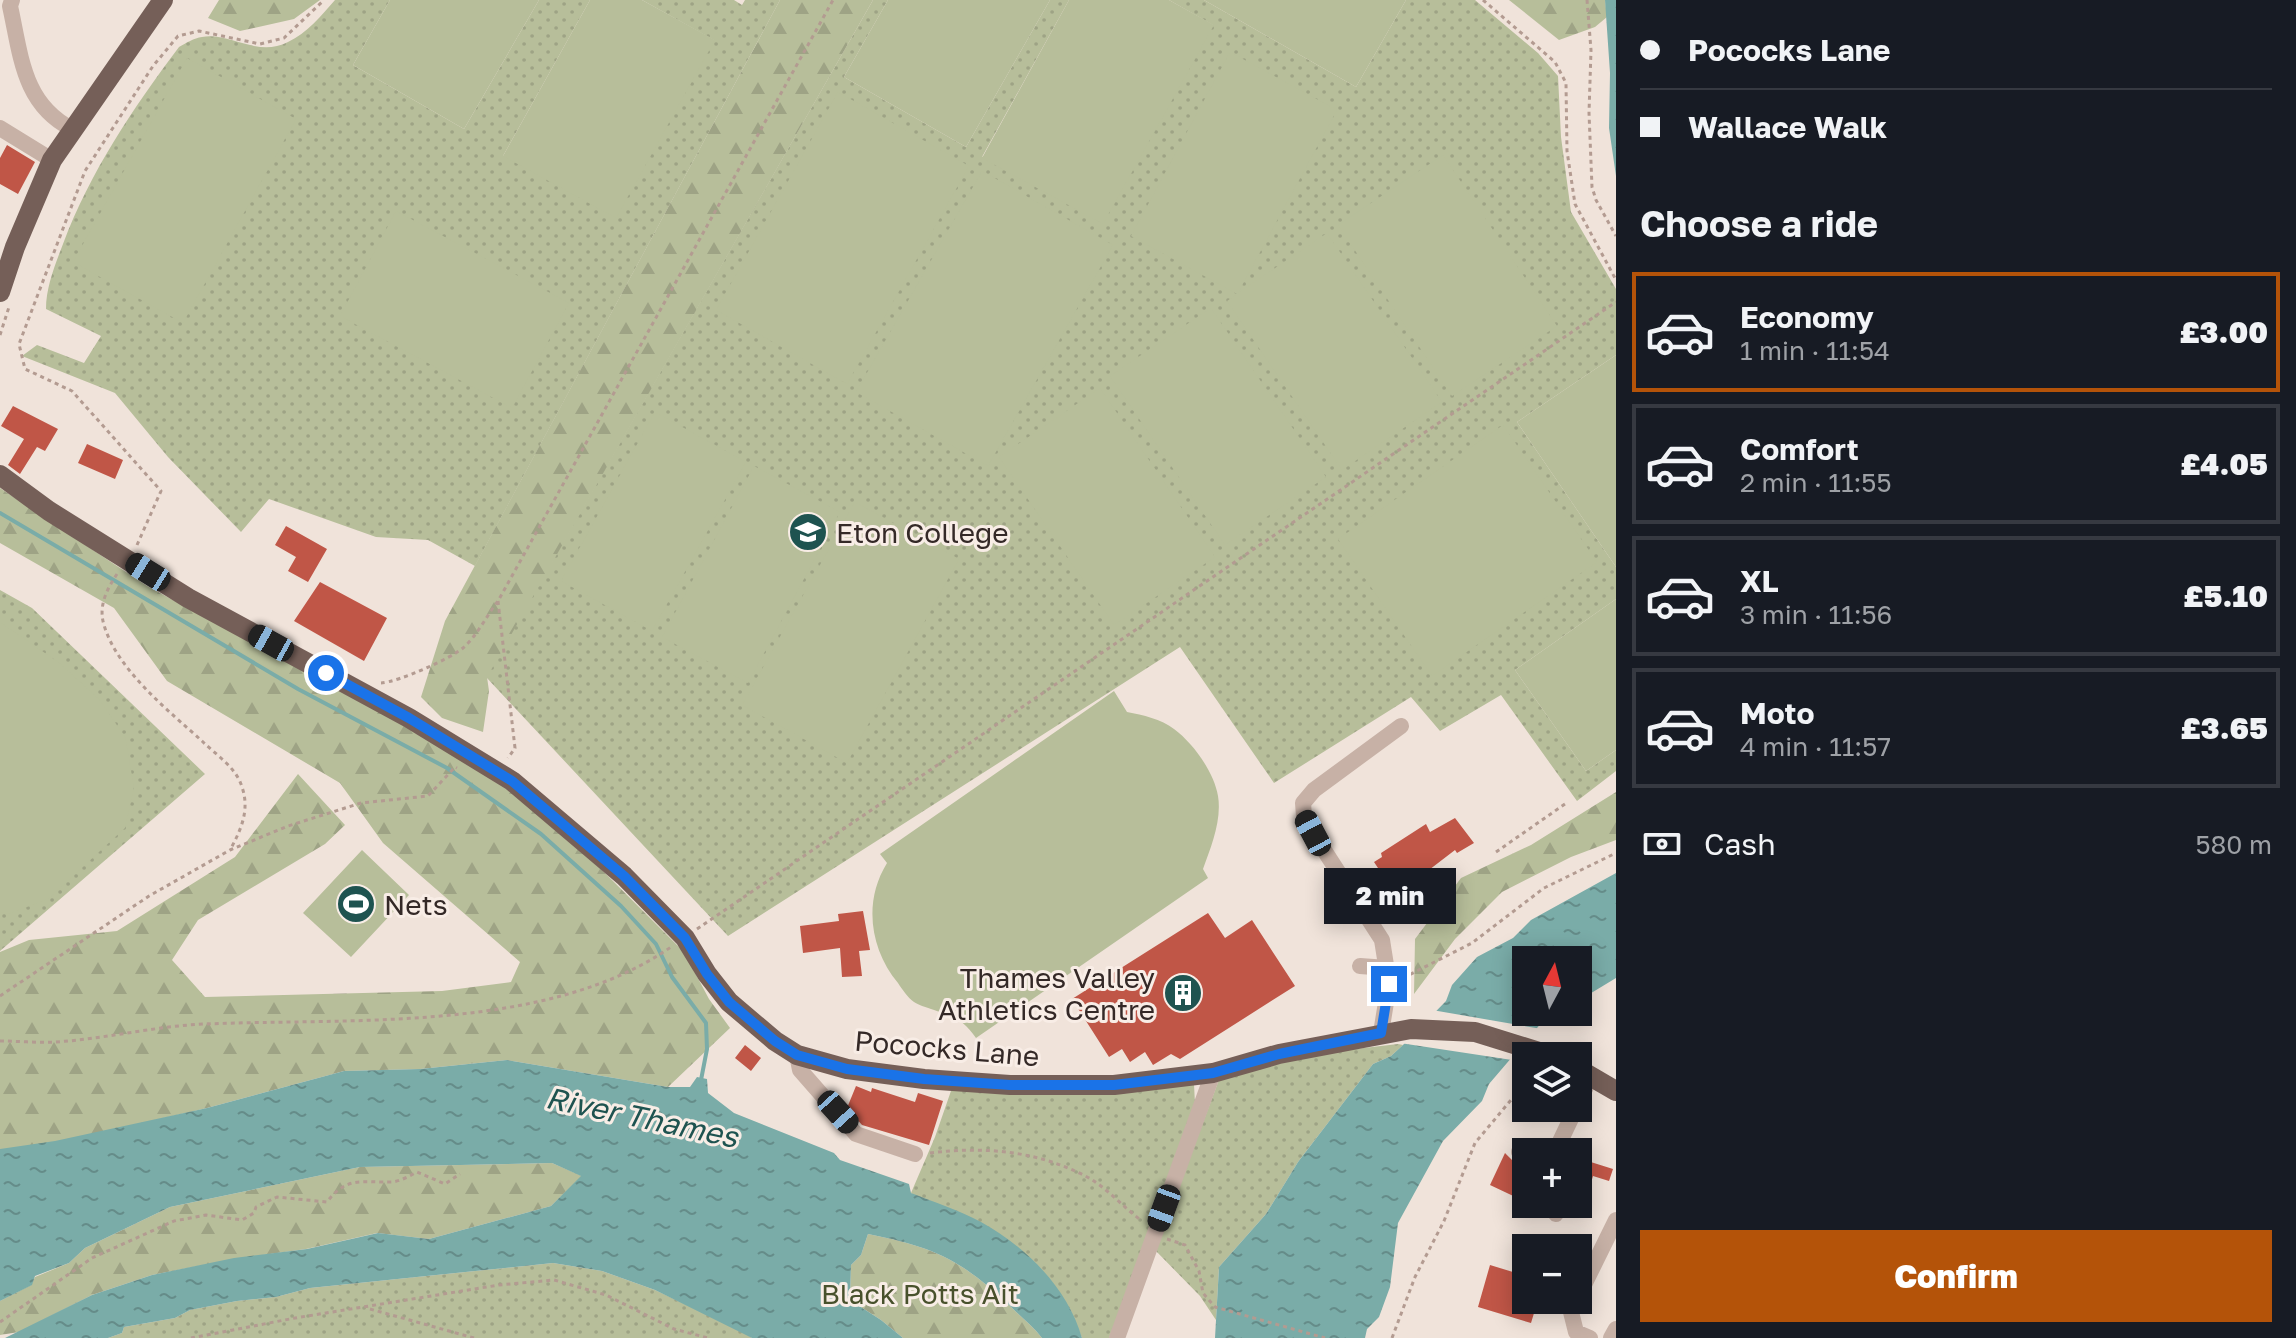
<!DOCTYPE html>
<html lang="en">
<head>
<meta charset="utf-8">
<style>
  :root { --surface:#171b24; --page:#242831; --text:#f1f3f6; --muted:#9ea1a6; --line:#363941; --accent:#b45309 }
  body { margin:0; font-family:"Golos Text",sans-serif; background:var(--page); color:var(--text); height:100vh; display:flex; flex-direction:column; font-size:30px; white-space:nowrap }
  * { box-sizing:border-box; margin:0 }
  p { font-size:26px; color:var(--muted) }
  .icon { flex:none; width:44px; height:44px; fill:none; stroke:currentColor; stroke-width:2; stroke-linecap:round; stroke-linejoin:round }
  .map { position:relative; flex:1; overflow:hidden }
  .drawer { display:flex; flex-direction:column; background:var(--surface); width:680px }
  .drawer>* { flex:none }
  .hud { display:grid; align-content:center; height:176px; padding:0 24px; background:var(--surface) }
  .needle { width:52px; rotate:7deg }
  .buttons { position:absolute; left:1512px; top:946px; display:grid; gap:16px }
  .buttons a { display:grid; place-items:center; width:80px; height:80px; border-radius:0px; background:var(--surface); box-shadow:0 4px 20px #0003; font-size:40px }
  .end { position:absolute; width:36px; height:36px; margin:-18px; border:10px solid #1a73e8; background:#fff; box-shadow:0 0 0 4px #fff }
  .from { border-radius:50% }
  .bubble { position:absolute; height:56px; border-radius:0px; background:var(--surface); box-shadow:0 4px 20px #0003; font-size:26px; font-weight:800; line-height:56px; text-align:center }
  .car { position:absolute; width:24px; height:48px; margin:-24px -12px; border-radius:10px; box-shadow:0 0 6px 2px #0007; background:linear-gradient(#222 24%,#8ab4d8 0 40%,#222 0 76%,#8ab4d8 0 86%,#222 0) }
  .hud b { display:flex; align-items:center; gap:28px; height:76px; font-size:30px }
  .hud b+b { border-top:2px solid var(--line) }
  .hud i { width:20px; height:20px; background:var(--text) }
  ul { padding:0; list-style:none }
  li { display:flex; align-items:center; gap:24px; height:120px; margin:0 16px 12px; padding:0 8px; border:4px solid var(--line); border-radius:0px }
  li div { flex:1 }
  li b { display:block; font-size:30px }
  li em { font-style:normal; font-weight:800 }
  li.current { border-color:var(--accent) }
  li>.icon { width:72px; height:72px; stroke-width:1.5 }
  h2 { padding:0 24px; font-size:36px; line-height:96px }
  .pay { display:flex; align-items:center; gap:20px; height:88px; padding:0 24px; font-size:30px }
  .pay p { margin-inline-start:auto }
  .cta { display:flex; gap:16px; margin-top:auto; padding:16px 24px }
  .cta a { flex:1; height:92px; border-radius:0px; background:var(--accent); color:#fff; font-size:32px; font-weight:800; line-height:92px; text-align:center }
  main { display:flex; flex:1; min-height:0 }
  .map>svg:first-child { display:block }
  .green { fill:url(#green-dots) }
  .forest { fill:url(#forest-firs) }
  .pitch { fill:#b7be9a }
  .water { fill:url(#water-ripples) }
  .pier { fill:#f0e3da }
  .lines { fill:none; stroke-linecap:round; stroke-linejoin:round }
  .stream { stroke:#7aaca8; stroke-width:4 }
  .building { fill:#c05647 }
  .path { stroke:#b39b91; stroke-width:3; stroke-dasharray:4 4; stroke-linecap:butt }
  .minor { stroke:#c7b1a6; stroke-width:16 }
  .major { stroke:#755f58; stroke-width:20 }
  .route { stroke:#1a73e8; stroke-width:10 }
  .labels { text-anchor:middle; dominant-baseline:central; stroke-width:6; stroke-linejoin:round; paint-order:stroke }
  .poi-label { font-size:28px; fill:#342927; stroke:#f8ede6; text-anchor:start }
  .street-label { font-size:28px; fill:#342927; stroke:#f8ede6 }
  .park-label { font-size:28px; fill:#48512c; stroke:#f8ede6 }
  .water-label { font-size:30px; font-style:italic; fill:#1e5350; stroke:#f8ede6 }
</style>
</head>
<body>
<main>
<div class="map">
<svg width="1616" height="1338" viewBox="0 0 1616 1338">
  <defs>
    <pattern id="green-dots" width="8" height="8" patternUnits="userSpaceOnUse" patternTransform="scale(2)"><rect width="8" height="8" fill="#b7be9a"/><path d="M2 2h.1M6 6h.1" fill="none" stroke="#9ea385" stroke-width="1.8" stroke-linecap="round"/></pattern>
    <pattern id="forest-firs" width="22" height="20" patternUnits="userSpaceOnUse" patternTransform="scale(2)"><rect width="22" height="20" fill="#b7be9a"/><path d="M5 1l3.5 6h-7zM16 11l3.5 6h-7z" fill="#9ea385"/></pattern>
    <pattern id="water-ripples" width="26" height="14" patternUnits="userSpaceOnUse" patternTransform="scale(2)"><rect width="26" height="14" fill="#7aaca8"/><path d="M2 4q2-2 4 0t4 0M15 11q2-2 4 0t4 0" fill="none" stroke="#658c89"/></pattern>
  </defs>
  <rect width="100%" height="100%" fill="#f0e3da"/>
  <path class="green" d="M335 0H390L353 65 464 129 539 0H590L503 156 714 40 642 0H734L742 5 745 0H780L475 566 428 540 376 537 269 499 241 532 168 457 115 393 22 356 37 345 84 363 101 336 46 309C46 287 55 265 63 244 90 172 133 108 179 47 186 43 194 38 202 37 230 32 257 58 288 42 307 33 321 16 335 0Z
    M873 0H888L844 77 966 147 1050 0H1069L982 157 1213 25 1169 0H1204L1356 87 1406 0H1475L1538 53 1558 76 1561 137 1571 212 1616 289V355L1517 422 1616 567V599L1515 670 1586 771 1616 750V771L1577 801 1501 695 1440 731 1411 697 1274 783 1180 647 728 936 486 677Z
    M0 590 32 608 205 774 0 951Z
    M1398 1044 1403 1045 1391 1056 1373 1064 1298 1162 1266 1214 1219 1267 1216 1320 1200 1296 1155 1250 1220 1077 1321 1053Z
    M1194 1084 1195 1104 1145 1249 1109 1338H1082L1070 1309 911 1193 935 1137 952 1088Z
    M553 1263 602 1271 655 1290 744 1332 752 1338H108L122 1333 124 1327 175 1318 190 1310 237 1301 276 1297 310 1288Z"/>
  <path class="forest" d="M219 0H320L294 19 240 31 208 18Z
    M780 0H873L487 677 489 691 483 732 442 718 421 697 445 621Z
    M1509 0H1605L1607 17 1595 27 1559 40Z
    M0 488 147 586 387 716 502 783 601 869 684 952 709 999 730 1028 668 1087 507 1060 420 1069 344 1071 207 1108 0 1156V952L29 940 117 931 235 857 298 774 345 825 325 844 198 920 172 960 205 997 442 991 511 982 520 962 383 843 340 783 167 681 114 608 0 543Z
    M1616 792V840L1571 857 1502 892 1455 939 1414 994 1415 939 1461 878 1531 845Z
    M552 1163 582 1176 551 1206 429 1239 377 1233 306 1249 234 1259 152 1275 92 1295 19 1332 0 1335V1301L31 1285 35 1277 69 1263 85 1248 170 1207 360 1167Z
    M868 1234C934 1247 962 1260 1011 1307 1021 1317 1033 1326 1042 1338H903L881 1320 850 1300 851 1265 861 1255Z"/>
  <path class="pitch" d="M390 0H539L464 129 353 65Z
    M590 0H642L715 40 616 218 503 156Z
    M888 0H1050L966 147 844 77Z
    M1069 0H1169L1214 25 1103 224 982 158Z
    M1204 0H1406L1356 87Z
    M1230 52 1337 110 1238 293 1327 233 1442 402 1342 470 1227 301 1237 294 1131 236Z
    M187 58 296 119 183 323 73 262Z
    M838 92 969 166 847 384 716 310Z
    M1443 155 1557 326 1452 396 1338 225Z
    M982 171 1113 245 988 466 856 392Z
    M396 211 569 303 512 408 340 316Z
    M1211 308 1326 477 1225 545 1110 376Z
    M1616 355V567L1517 422Z
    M1100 388 1215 557 1114 625 999 457Z
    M655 412 746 462 652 631 561 581Z
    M1503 425 1597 562 1432 676 1338 539Z
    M754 466 840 512 748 683 662 637Z
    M855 502 959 559 847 763 742 705Z
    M1616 599V750L1586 771 1515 670Z
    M0 622 58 662 99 699 125 737 134 787 125 828 48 899 8 914 0 912Z
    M1114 691 1127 712C1143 715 1161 719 1174 729 1193 743 1214 772 1218 796 1222 820 1211 847 1203 869L1208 878 976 1038C962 1018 954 1017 931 1009 926 1007 918 1005 914 1002 908 998 902 989 898 983 870 949 863 902 887 863L880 854Z
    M362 850 409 895 351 957 303 913Z"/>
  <path class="water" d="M1605 0H1616V176L1609 128 1610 73Z
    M1616 873V978L1578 1001V960H1526V1012H1563L1543 1021 1489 1084 1482 1101 1443 1141 1398 1223 1390 1287 1379 1317 1367 1329 1365 1338H1215L1219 1267 1266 1214 1298 1162 1373 1064 1391 1056 1403 1045 1446 1001 1452 985 1477 957 1513 938 1531 920Z
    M507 1060 668 1087H690L697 1077 707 1079 708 1093 734 1113 834 1153 840 1160 909 1184 911 1193C934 1202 959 1210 981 1222 1025 1246 1068 1288 1082 1338H1042C1033 1326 1021 1317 1011 1307 962 1260 934 1247 868 1234L861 1255 851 1265 850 1300 881 1320 903 1338H752L655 1290 602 1271 553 1263 310 1288 276 1297 237 1301 190 1310 175 1318 124 1327 122 1333 108 1338H5L92 1295 152 1275 234 1258 307 1249 378 1233 429 1239 551 1206 581 1176 552 1163 360 1167 170 1207 85 1248 69 1263 35 1276 32 1285 0 1301V1149L55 1141 207 1108 344 1071 420 1069Z"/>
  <path class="pier" d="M1432 1010 1542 1029 1512 1060 1400 1043Z"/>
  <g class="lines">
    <path class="stream" d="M0 513 298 689 447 768 541 834 621 906 656 944 672 977 706 1023 707 1049 701 1080"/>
  </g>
  <path class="building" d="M7 145 35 162 18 194 0 184V158Z
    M13 406 58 429 45 451 37 447 20 474 8 465 24 439 1 426Z
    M87 444 123 460 115 479 78 463Z
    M286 526 327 549 308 582 288 571 296 557 275 545Z
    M320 582 387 618 364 661 294 621Z
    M1455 818 1474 843 1457 853 1455 850 1425 873 1431 881 1400 901 1374 862 1382 857 1381 853 1426 824 1430 832Z
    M863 911 870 950 859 951 862 976 842 977 840 948 803 953 800 926 839 921 838 914Z
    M1208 913 1225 938 1252 920 1295 986 1180 1059 1171 1054 1153 1065 1145 1052 1130 1062 1122 1049 1109 1057 1072 999Z
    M745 1045 761 1058 751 1071 735 1058Z
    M856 1086 871 1092 872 1088 915 1102 918 1093 943 1101 929 1145 862 1125 847 1108Z
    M1505 1153 1514 1162 1526 1166V1202L1490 1185Z
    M1578 1158 1613 1169 1609 1181 1593 1176 1581 1216 1578 1215Z
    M1490 1265 1526 1276V1300H1538L1531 1323 1478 1307Z"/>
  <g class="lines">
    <path class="path" d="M1483 0 1555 62 1566 83 1567 151 1575 204 1616 280
      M1587 0 1591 50 1589 113 1592 187 1596 200 1616 236
      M0 335 9 307
      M137 545 161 491 72 391 25 369 19 344 85 171 153 66 178 36 199 31 260 44 284 38 324 0
      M117 574C107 589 98 606 104 625 117 670 169 711 202 741 216 755 236 767 242 787 250 810 241 830 230 850
      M498 601 515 748 508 758
      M381 683C398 682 450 659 463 648 477 636 487 615 498 601L833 0
      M1496 852 1565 804
      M697 929 1616 302
      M1403 978 1472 943 1544 888 1616 853
      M0 996 149 896 230 850 288 826 361 803 428 796 455 767 457 768
      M0 1041C18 1041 37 1043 55 1042 105 1039 155 1026 205 1024 351 1018 547 1033 671 947
      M930 1153C986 1146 1039 1151 1089 1178 1108 1189 1124 1208 1142 1221
      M1167 1239 1185 1245 1199 1271 1203 1293 1215 1307 1325 1338
      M370 1309 474 1338
      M0 1322 92 1258 174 1221 206 1215 242 1220 254 1213 256 1207 277 1197 327 1202C347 1175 364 1183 392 1182 401 1181 409 1176 417 1172L445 1184 460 1174
      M191 1338 295 1318 499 1285 554 1280 606 1295 674 1329 708 1338
      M1392 1338 1415 1277 1444 1221 1475 1143 1526 1082"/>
    <path class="minor" d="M12 0 10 6C21 56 23 104 72 129
      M0 128 52 160
      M1360 966 1387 968
      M1381 1033 1389 984 1382 940 1313 833 1304 816 1303 803 1314 790 1401 726
      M797 1055 800 1070 856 1134 915 1154
      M1578 1104 1591 1076
      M1519 1152 1526 1155
      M1555 1152 1576 1108
      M1556 1214 1558 1204
      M1578 1297 1616 1220
      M1577 1300 1571 1312 1576 1332 1590 1338
      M1117 1338 1213 1073
      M1611 1338 1616 1329"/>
    <path class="major" d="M0 292 15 247 52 160 163 0
      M0 475 49 511 188 598 409 718 512 781 624 876 685 938 707 974 729 1002 775 1041 797 1055 847 1069 924 1079 1010 1085H1114L1213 1073 1279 1054 1411 1029 1475 1032 1552 1056
      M1578 1069 1616 1091"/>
  </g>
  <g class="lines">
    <path class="route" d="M326 673 409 718 512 781 624 876 685 938 707 974 729 1002 775 1041 797 1055 847 1069 924 1079 1010 1085H1114L1213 1073 1279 1054 1381 1033 1389 984"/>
  </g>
  <defs>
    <g id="school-disc" transform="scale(2)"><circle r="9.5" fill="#1e5350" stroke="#f8ede6"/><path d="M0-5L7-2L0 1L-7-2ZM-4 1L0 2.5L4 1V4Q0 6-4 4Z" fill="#fff"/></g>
    <g id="stadium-disc" transform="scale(2)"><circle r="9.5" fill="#1e5350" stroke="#f8ede6"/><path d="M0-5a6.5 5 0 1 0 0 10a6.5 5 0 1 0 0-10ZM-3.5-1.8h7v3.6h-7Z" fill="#fff"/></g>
    <g id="building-disc" transform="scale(2)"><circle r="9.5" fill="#1e5350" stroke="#f8ede6"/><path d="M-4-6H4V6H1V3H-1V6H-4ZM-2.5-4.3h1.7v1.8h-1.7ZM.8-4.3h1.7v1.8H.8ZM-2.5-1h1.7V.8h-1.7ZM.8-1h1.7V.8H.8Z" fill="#fff"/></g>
  </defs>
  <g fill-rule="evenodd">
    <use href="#school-disc" x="808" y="532"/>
    <use href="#stadium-disc" x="356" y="904"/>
    <use href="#building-disc" x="1183" y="993"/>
  </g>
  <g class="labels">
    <g class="poi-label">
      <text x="836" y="532">Eton College</text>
      <text x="384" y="904">Nets</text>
      <text x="1155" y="977" text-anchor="end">Thames Valley<tspan x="1155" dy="32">Athletics Centre</tspan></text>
    </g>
    <g class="street-label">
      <text transform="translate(947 1048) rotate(5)">Pococks Lane</text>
    </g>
    <g class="park-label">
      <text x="920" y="1293">Black Potts Ait</text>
    </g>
    <g class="water-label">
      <text transform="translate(642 1117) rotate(12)">River Thames</text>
    </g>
  </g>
</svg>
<div class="buttons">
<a><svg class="needle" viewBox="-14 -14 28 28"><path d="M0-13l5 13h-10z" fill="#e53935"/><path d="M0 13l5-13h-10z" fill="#9ea1a6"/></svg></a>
<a><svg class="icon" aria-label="layers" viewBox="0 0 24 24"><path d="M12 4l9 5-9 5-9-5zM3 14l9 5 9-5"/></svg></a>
<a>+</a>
<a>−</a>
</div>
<i class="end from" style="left:326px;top:673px"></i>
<i class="end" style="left:1389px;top:984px"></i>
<div class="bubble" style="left:1324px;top:868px;width:132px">2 min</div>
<i class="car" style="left:148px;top:572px;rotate:302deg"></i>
<i class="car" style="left:271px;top:643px;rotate:299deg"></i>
<i class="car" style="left:1313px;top:833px;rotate:332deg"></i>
<i class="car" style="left:838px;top:1112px;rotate:138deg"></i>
<i class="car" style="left:1164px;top:1208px;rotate:200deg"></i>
</div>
<section class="drawer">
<div class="hud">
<b><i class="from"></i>Pococks Lane</b>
<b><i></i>Wallace Walk</b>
</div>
<h2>Choose a ride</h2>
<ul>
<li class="current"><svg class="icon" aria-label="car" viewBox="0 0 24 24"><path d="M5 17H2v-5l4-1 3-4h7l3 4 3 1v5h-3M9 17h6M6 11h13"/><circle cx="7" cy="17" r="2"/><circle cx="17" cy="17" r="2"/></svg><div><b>Economy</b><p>1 min · 11:54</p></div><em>£3.00</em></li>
<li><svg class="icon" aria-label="car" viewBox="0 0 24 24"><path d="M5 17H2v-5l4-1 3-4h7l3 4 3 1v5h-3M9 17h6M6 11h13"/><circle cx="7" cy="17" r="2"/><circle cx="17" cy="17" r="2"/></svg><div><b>Comfort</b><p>2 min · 11:55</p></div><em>£4.05</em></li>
<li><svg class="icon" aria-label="car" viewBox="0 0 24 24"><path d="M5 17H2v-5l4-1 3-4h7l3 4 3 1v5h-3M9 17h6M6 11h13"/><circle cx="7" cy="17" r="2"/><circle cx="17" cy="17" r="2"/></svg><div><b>XL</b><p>3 min · 11:56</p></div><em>£5.10</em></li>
<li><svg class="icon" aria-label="car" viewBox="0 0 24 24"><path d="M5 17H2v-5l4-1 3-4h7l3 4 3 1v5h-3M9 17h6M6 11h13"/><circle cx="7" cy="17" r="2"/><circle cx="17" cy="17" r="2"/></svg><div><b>Moto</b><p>4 min · 11:57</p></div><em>£3.65</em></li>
</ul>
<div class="pay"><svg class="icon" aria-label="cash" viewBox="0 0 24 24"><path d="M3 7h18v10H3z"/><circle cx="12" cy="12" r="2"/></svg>Cash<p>580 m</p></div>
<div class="cta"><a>Confirm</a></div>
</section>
</main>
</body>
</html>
